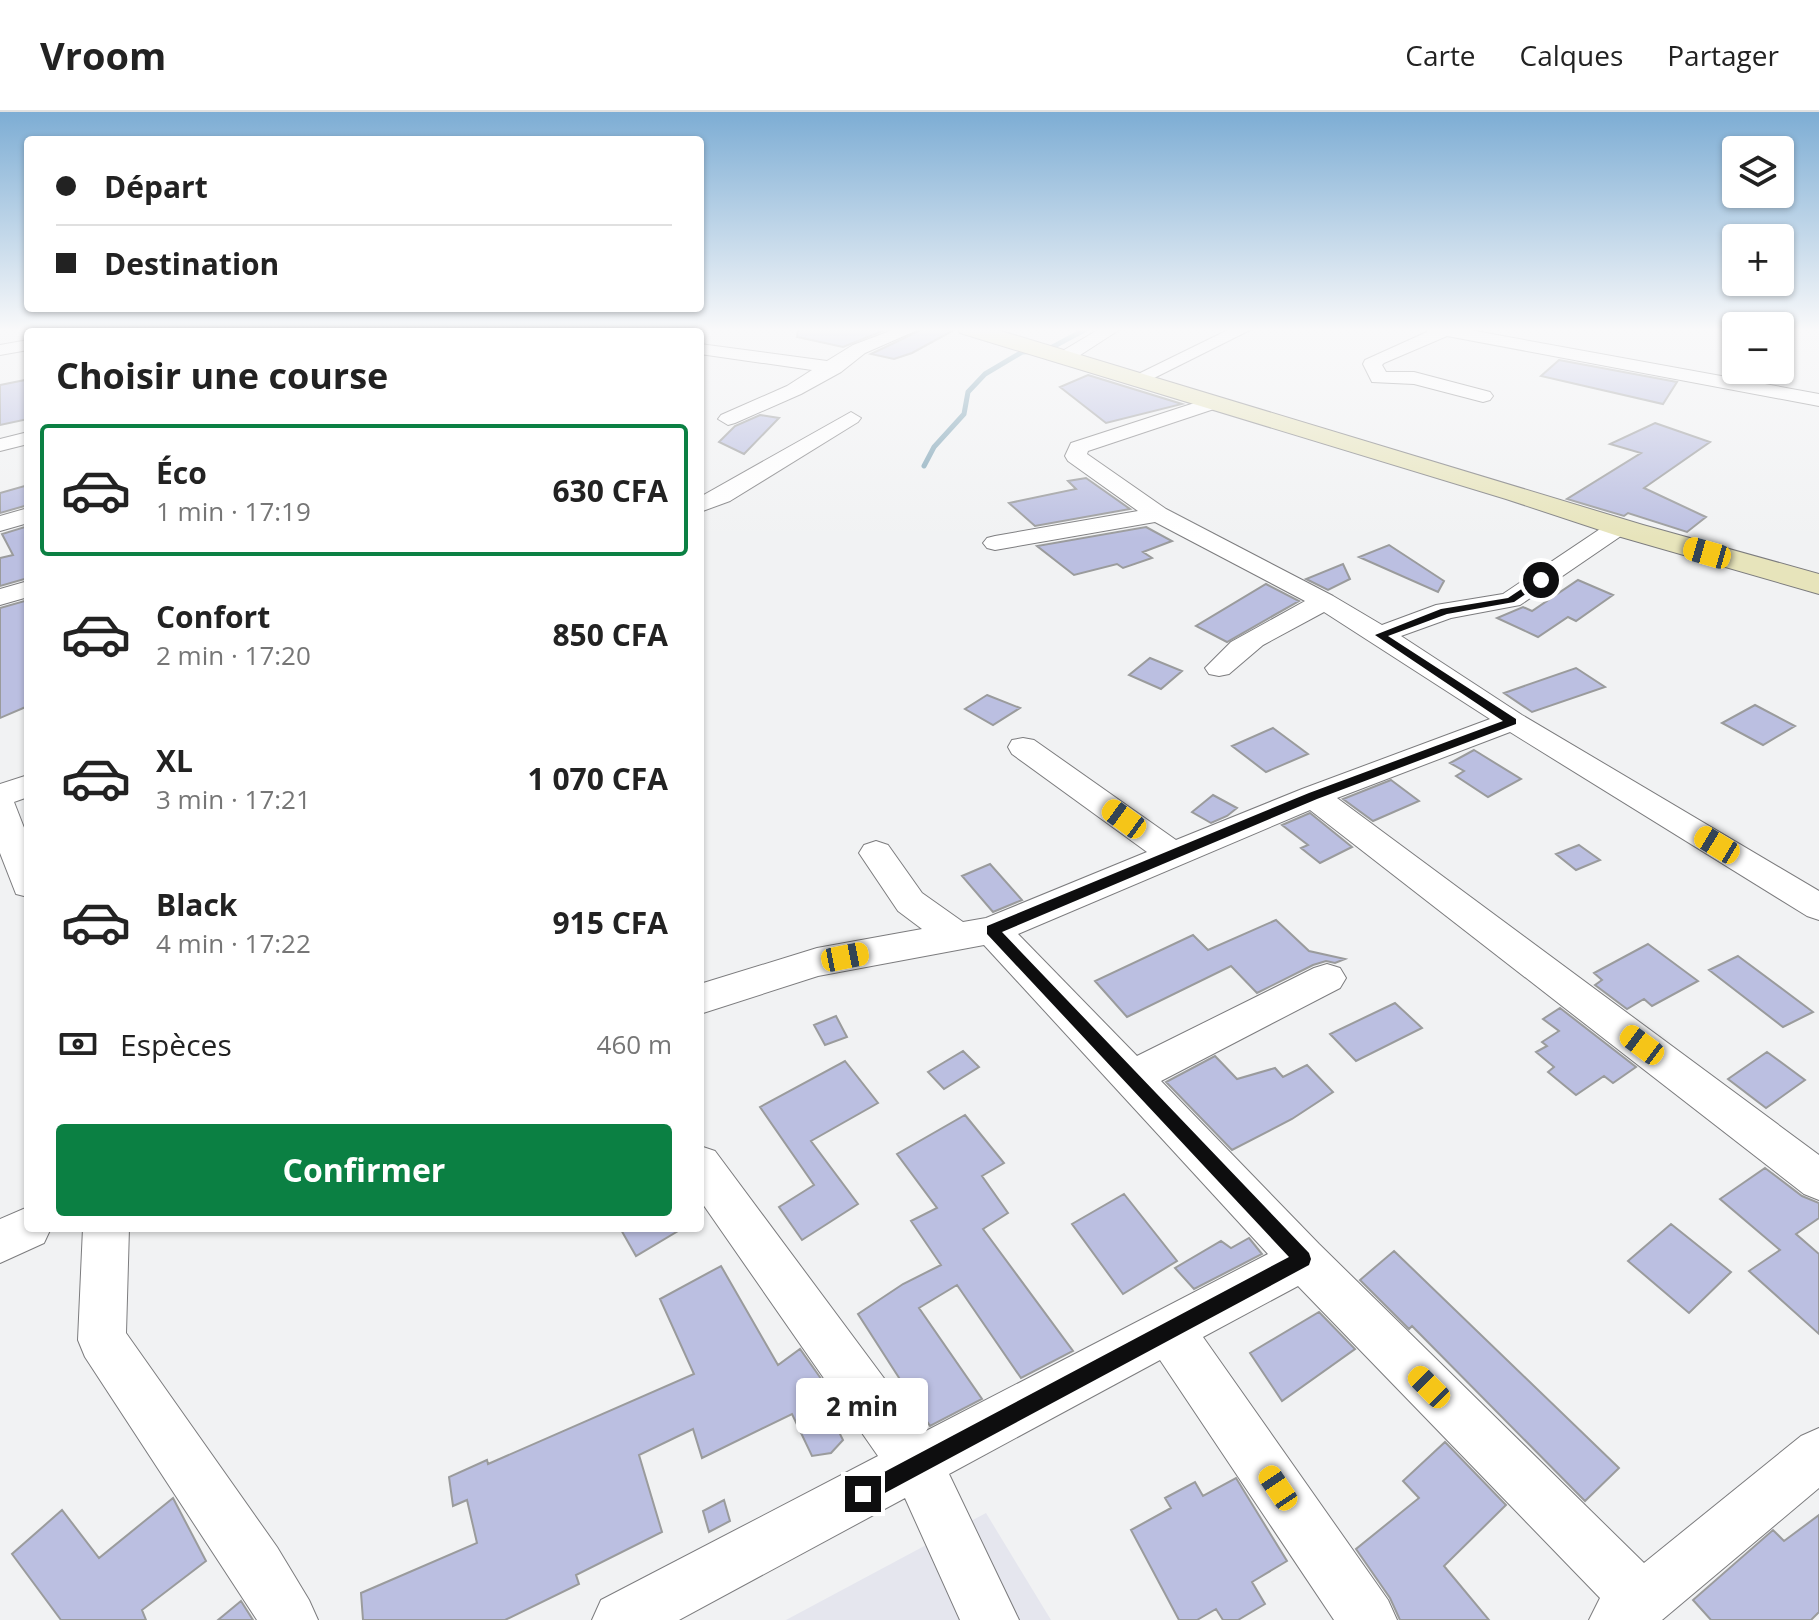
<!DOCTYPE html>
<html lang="fr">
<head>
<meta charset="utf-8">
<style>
  :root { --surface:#fff; --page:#f6f6f6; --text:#222; --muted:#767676; --line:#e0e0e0; --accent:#0b8043 }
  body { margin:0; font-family:"Open Sans",sans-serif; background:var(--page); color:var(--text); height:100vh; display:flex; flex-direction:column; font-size:30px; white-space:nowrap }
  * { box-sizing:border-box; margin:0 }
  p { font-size:26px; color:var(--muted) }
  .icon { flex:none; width:44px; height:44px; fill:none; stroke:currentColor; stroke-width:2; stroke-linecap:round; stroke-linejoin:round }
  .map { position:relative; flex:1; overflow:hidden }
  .drawer { position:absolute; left:24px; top:216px; width:680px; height:904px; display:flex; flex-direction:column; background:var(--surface); border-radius:8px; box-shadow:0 2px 6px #0004 }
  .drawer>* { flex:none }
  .top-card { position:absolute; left:24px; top:24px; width:680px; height:176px; border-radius:8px; box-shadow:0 2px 6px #0004; display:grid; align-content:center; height:176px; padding:0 32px; background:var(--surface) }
  .buttons { position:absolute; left:1722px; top:24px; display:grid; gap:16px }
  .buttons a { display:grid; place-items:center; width:72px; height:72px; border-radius:8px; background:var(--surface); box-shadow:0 2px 6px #0004; font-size:40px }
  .end { position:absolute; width:36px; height:36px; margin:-18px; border:10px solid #0e0e0f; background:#fff; box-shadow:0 0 0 4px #fff }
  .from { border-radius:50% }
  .bubble { position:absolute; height:56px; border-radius:8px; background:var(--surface); box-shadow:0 2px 6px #0004; font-size:26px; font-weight:700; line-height:56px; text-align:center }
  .car { position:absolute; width:24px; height:48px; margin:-24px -12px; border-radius:10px; box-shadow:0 0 6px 2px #0007; background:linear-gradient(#f5c518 24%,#345 0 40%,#f5c518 0 76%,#345 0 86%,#f5c518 0) }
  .top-card b { display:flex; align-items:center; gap:28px; height:76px; font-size:30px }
  .top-card b+b { border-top:2px solid var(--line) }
  .top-card i { width:20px; height:20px; background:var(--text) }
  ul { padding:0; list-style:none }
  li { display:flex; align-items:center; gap:24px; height:132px; margin:0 16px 12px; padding:0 16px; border:4px solid transparent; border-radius:8px }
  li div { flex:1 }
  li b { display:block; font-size:30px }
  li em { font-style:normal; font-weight:700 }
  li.selected { border-color:var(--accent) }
  li>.icon { width:72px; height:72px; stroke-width:1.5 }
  h2 { padding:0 32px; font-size:36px; line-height:96px }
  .pay { display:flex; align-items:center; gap:20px; height:88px; padding:0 32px; font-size:30px }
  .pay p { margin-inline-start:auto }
  .button { display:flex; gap:16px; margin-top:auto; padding:16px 32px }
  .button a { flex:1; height:92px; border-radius:8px; background:var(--accent); color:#fff; font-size:32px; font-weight:700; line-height:92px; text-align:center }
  header { display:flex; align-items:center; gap:48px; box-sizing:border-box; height:112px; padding:0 40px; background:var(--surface); border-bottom:2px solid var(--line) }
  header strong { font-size:38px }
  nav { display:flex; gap:44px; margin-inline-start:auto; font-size:28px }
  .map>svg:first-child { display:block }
  .built { fill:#e5e6ee }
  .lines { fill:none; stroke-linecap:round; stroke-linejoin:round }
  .stream { stroke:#7ea3b5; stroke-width:5 }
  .building { fill:#bbbfe1; stroke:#9a9b9c; stroke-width:2 }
  .street-casing { stroke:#7c7c7e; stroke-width:2 }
  .secondary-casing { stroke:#7c7c7e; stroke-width:2 }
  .street { fill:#fff; fill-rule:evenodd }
  .secondary { fill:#e7e4bb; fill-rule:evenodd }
  .route { fill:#0e0e0f }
</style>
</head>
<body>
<header>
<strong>Vroom</strong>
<nav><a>Carte</a><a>Calques</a><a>Partager</a></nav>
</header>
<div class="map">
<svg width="1819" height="1508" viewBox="0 0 1819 1508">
  <rect width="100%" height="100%" fill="#f1f2f3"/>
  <path class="built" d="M986 1401 1051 1508H786Z"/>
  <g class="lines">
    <path class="stream" d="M924 354 934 335 964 302 968 280 985 262 1022 240 1045 239 1088 216"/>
  </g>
  <path class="building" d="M798 216H890L843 235 797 225Z
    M925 216 954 218 912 241 894 247 871 242Z
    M1559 248 1677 270 1663 292 1541 264Z
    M1088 263 1182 292 1106 311 1060 275Z
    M25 268 28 307 0 313V273Z
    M760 303 779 306 744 342 719 330 735 314Z
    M1655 311 1710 330 1644 376 1706 405 1687 420 1628 401 1624 404 1567 387 1641 341 1610 332Z
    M1086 366 1130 397 1035 414 1009 391 1076 377 1068 369Z
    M28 373V393L0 401V381Z
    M28 414V466L0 474V446L13 443 2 422Z
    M1146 415 1172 429 1143 440 1152 446 1123 456 1117 452 1074 463 1037 434Z
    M1389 433 1444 469 1438 480 1359 445Z
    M1343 452 1350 467 1328 478 1306 467Z
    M1578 468 1613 483 1576 509 1568 505 1538 525 1497 506 1523 495 1532 499Z
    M1266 472 1299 489 1227 530 1196 514Z
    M28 488V594L0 606V496Z
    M1150 546 1182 559 1161 577 1129 563Z
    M1576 556 1605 575 1532 600 1504 581Z
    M987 583 1020 596 993 613 965 597Z
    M1755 593 1795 614 1763 633 1722 611Z
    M1273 616 1308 642 1266 660 1232 634Z
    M1474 638 1521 667 1488 685 1456 664 1464 659 1450 651Z
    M1391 668 1419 689 1373 709 1343 687Z
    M1213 683 1237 696 1227 704 1211 711 1192 700Z
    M1310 701 1352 735 1320 751 1301 736 1308 733 1282 713Z
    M1579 733 1600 748 1576 758 1556 742Z
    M990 752 1022 788 993 800 962 764Z
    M1276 808 1309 839 1345 847 1335 851 1326 849 1313 853 1257 881 1231 854 1127 905 1095 869 1193 823 1208 838Z
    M1648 832 1698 869 1652 894 1644 887 1627 897 1595 873 1602 868 1594 861Z
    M1738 844 1813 900 1783 915 1709 858Z
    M1395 891 1422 916 1356 949 1330 922Z
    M1560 896 1636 955 1613 971 1604 964 1576 983 1548 960 1554 955 1536 940 1547 934 1542 930 1559 919 1543 907Z
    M836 904 847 925 825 933 814 913Z
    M963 939 979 955 944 977 928 960Z
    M1767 940 1805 968 1766 996 1728 967Z
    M1215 944 1237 967 1275 956 1283 965 1307 953 1333 980 1292 1007 1232 1038 1166 970Z
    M845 949 878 991 811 1029 858 1092 802 1128 779 1095 814 1073 760 995Z
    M965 1003 1004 1051 982 1064 1008 1101 983 1117 1073 1239 1021 1266 957 1173 919 1196 982 1287 930 1314 858 1202 903 1172 941 1153 911 1109 937 1096 897 1042Z
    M1765 1056 1802 1084 1819 1091V1106L1796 1122 1819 1142V1222L1749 1159 1780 1138 1720 1087Z
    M1124 1082 1177 1149 1123 1182 1072 1112Z
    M1671 1112 1731 1160 1689 1201 1628 1149Z
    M620 1116H683L636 1144Z
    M1249 1126 1262 1142 1194 1177 1175 1156 1221 1129 1231 1136Z
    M1394 1139 1619 1356 1585 1389 1412 1214 1409 1217 1360 1168Z
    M721 1154 778 1253 800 1237 829 1278 821 1284 843 1328 831 1341 812 1344 792 1302 702 1346 693 1317 639 1343 662 1420 576 1463 579 1472 505 1508H363L361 1481 477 1431 467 1388 453 1394 449 1365 487 1348 488 1352 694 1262 660 1187Z
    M1319 1200 1355 1237 1282 1289 1250 1241Z
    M1445 1330 1506 1393 1444 1454 1489 1508H1400L1390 1486 1356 1437 1419 1386 1403 1369Z
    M1236 1366 1287 1449 1252 1470 1265 1492 1238 1508H1223L1216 1497 1197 1508H1179L1131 1418 1171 1396 1165 1386 1195 1370 1203 1384Z
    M173 1386 206 1449 142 1498 146 1508H61L12 1442 62 1398 99 1446Z
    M724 1388 730 1409 709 1420 703 1399Z
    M1819 1403V1500L1811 1508H1711L1693 1488 1773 1418 1784 1429Z
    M241 1489 253 1508H218Z"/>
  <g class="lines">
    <g class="street-casing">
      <path id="street" d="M99 216H136L132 220H94Z
        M277 216H296L300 220H280Z
        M449 216H482L478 220H444Z
        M564 216H601L606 220H568Z
        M898 216H922L865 241 841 260 801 282 735 311 728 313 718 307 721 303 787 274 812 258 700 242V232L827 249 853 233Z
        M1101 216H1122L1071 249H1059L1056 245 1059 241Z
        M1232 216H1254L1142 272 1135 274 1126 268Z
        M1425 216H1459L1819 282V294L1447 224 1384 251 1382 253 1386 260H1414L1490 280 1493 284 1490 288 1483 290 1414 272 1372 270 1363 252 1365 248 1427 220Z
        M28 228V238L0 243V233Z
        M1213 285 1223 291 1220 295 1088 339 1087 342 1166 397 1333 484 1382 513 1436 493 1503 482 1609 411 1617 409 1640 414 1644 419 1640 424H1621L1520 493 1451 506 1401 524 1522 603 1819 779V808L1807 804 1510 620 1337 686 1819 1043V1088L1804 1082 1310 698 1018 822 1137 944 1314 856 1327 852 1340 856 1346 866 1340 876 1161 969 1319 1132 1644 1451 1801 1324 1819 1316V1376L1662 1508H1589L1600 1486 1298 1174 1203 1225 1388 1488 1397 1508H1334L1160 1248 949 1362 1019 1508H960L905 1386 679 1508H592L601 1488 878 1344 700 1088V1034L715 1039 924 1320 1268 1142 984 833 818 864 700 902V872L817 836 922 817 898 799 859 741 864 733 876 729 888 733 922 781 963 810 986 806 1147 740 1012 642 1008 635 1012 628 1023 626 1034 628 1176 728 1302 677 1490 607 1324 500 1263 533 1229 562 1219 564 1209 562 1205 556 1231 530 1305 489 1155 410 995 438 987 436 983 431 987 426 995 424 1138 399 1068 349 1065 344 1071 331Z
        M851 300 861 306 858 310 730 389 700 400V385Z
        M28 320V332L0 339V327Z
        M28 396V411L0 419V404Z
        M28 469V485L0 493V477Z
        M28 663V685L14 690 28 726V785L16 782 0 741V672Z
        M28 1095V1116H51L44 1131 0 1151V1107Z
        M83 1116H129L126 1221 277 1435 309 1488 318 1508H257L85 1245 78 1228Z"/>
    </g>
    <g class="secondary-casing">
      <path id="secondary" d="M957 216H991L1643 413 1819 462V482L1621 425 1506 387 960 221Z"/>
    </g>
    <use href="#street" class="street"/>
    <use href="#secondary" class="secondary"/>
  </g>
  <linearGradient id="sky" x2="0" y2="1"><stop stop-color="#7dadd4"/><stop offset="0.51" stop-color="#f9f9fa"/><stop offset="1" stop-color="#f9f9fa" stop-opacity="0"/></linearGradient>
  <rect width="1819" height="427" fill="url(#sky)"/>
  <path class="route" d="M1538 466 1546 468 1514 490 1447 502 1388 524 1516 607V612L1317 687 1002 820 1309 1141 1311 1147 1309 1153 870 1389 863 1392 856 1389 853 1382 856 1375 1289 1145 987 822V814L1309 681 1503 609 1375 523 1441 497 1508 486Z"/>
</svg>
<div class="buttons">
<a><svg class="icon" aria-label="layers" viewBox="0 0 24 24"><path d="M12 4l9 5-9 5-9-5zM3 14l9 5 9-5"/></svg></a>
<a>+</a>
<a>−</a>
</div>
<i class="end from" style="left:1541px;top:468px"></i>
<i class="end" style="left:863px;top:1382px"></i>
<div class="bubble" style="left:796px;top:1266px;width:132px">2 min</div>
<i class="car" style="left:1707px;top:441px;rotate:286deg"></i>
<i class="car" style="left:1124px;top:707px;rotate:306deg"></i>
<i class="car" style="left:1717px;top:733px;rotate:301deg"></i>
<i class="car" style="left:845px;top:845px;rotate:79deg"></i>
<i class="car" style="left:1642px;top:933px;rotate:307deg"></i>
<i class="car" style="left:1429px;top:1275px;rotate:315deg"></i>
<i class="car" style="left:1278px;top:1376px;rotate:326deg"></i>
<div class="top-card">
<b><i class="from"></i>Départ</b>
<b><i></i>Destination</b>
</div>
<section class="drawer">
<h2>Choisir une course</h2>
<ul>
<li class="selected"><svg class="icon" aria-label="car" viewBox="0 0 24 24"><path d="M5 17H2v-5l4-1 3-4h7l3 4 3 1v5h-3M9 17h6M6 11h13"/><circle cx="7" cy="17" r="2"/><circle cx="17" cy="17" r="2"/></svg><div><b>Éco</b><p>1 min · 17:19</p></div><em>630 CFA</em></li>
<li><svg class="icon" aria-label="car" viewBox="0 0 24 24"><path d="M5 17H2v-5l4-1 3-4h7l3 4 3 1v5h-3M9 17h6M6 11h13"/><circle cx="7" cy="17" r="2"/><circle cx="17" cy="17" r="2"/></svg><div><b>Confort</b><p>2 min · 17:20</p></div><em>850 CFA</em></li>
<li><svg class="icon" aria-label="car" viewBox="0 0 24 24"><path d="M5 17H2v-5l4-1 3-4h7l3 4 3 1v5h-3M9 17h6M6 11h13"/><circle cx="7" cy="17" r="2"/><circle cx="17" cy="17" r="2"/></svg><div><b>XL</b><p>3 min · 17:21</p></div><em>1 070 CFA</em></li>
<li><svg class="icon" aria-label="car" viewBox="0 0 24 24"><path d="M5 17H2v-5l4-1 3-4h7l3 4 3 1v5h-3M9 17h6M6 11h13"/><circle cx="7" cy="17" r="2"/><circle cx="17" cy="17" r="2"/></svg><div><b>Black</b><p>4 min · 17:22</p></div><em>915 CFA</em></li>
</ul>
<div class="pay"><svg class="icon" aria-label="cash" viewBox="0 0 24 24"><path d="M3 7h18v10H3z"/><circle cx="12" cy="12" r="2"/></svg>Espèces<p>460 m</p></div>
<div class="button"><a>Confirmer</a></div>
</section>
</div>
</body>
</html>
